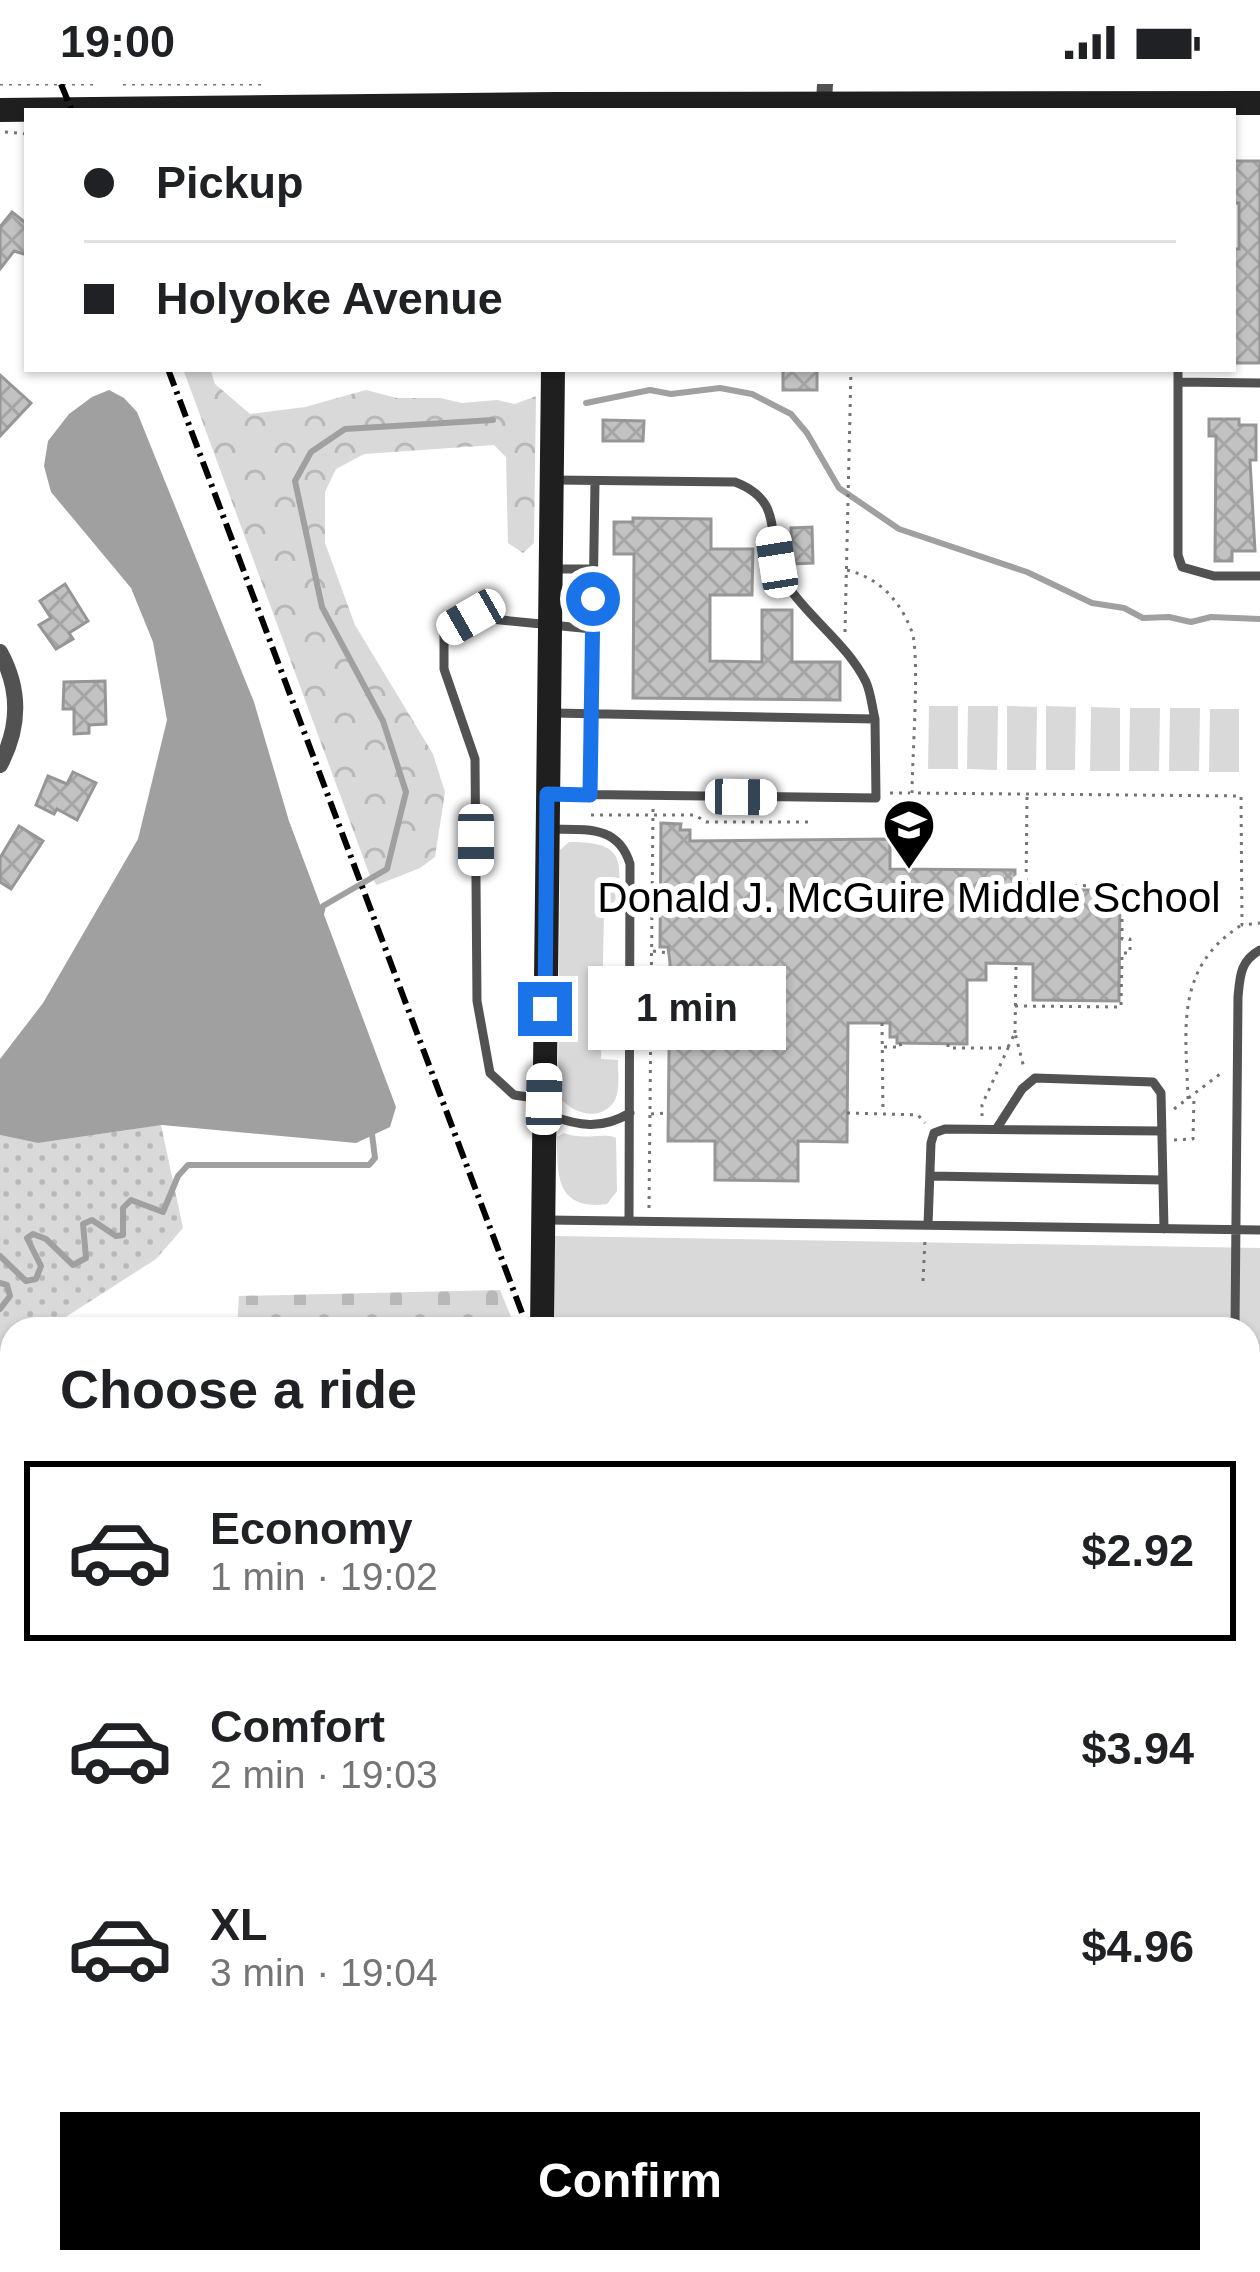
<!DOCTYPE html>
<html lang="en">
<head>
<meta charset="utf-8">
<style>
  :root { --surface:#fff; --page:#f6f6f6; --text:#202124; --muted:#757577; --line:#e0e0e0; --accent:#000 }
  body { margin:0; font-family:Arial,sans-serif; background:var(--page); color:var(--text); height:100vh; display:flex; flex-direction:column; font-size:45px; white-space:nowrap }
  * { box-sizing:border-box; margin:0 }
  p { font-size:39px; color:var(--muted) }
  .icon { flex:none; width:66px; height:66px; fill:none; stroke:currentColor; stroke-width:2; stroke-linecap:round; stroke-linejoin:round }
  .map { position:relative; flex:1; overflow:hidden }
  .side { position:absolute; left:0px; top:1233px; width:1260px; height:957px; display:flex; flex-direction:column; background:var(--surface); border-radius:36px 36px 0 0; box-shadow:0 3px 9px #0004 }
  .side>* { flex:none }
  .banner { position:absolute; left:24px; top:24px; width:1212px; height:264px; border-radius:0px; box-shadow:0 3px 9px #0004; display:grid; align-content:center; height:264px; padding:0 60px; background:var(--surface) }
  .end { position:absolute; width:54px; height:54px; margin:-27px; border:15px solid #1a73e8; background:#fff; box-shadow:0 0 0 6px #fff }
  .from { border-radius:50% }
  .bubble { position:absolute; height:84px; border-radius:0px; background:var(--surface); box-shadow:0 3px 9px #0004; font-size:39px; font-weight:700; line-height:84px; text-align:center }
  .car { position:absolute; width:36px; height:72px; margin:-36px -18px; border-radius:15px; box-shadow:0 0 9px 3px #0007; background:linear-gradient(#fff 24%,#345 0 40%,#fff 0 76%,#345 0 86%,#fff 0) }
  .banner b { display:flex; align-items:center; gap:42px; height:114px; font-size:45px }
  .banner b+b { border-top:3px solid var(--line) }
  .banner i { width:30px; height:30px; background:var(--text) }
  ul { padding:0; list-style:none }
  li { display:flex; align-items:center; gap:36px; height:180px; margin:0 24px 18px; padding:0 36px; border:6px solid transparent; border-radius:0px }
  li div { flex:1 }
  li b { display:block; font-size:45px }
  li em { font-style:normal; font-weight:700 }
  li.selected { border-color:var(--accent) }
  li>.icon { width:108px; height:108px; stroke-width:1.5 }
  h2 { padding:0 60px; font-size:54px; line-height:144px }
  .cta { display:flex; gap:24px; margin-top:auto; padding:24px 60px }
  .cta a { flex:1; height:138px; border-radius:0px; background:var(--accent); color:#fff; font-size:48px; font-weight:700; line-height:138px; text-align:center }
  .status { display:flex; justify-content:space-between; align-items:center; height:84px; padding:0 60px; background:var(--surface); direction:ltr }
  .status svg { height:33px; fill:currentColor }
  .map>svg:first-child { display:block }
  .grass { fill:#d9d9d9 }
  .forest { fill:url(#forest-crowns) }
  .cemetery { fill:url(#cemetery-stones) }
  .park { fill:url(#park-dots) }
  .water { fill:#a0a0a0 }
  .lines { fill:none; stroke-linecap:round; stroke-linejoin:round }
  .stream { stroke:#a0a0a0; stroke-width:6 }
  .building { fill:url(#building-cross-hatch); stroke:#969696; stroke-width:3 }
  .primary-casing { stroke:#dbdbdb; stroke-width:33 }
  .path { stroke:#747474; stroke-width:3; stroke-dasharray:3 6; stroke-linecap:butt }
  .lane { stroke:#525252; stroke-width:9 }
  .street { stroke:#525252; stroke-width:16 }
  .secondary { stroke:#1f1f1f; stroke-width:24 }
  .primary { stroke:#000; stroke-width:27 }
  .rail { stroke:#000; stroke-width:6; stroke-dasharray:18 6 3 6; stroke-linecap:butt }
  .route { stroke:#1a73e8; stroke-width:15 }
  .labels { text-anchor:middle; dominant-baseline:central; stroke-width:12; stroke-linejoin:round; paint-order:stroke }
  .poi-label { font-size:42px; fill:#000; stroke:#fff }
</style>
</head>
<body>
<div class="status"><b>19:00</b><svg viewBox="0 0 49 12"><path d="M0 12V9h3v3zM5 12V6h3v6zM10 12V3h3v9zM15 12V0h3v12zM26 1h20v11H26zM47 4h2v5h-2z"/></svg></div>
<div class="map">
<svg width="1260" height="2188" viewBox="0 0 1260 2188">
  <defs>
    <pattern id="forest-crowns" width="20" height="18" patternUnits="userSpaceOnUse" patternTransform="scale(3)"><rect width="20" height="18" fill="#d9d9d9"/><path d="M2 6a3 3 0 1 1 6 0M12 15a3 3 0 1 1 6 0" fill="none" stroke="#b8b8b8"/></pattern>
    <pattern id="cemetery-stones" width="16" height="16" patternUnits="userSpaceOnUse" patternTransform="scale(3)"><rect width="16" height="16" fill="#d9d9d9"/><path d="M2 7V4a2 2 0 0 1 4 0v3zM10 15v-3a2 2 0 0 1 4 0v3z" fill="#b8b8b8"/></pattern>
    <pattern id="park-dots" width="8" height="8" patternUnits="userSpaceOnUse" patternTransform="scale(3)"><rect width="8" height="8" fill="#d9d9d9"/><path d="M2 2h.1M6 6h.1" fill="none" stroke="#b8b8b8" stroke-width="1.8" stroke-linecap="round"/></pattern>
    <pattern id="building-cross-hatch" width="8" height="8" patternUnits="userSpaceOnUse" patternTransform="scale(3)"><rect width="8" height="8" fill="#c2c2c2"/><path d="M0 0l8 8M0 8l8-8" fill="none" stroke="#a5a5a5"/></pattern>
  </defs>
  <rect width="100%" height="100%" fill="#fff"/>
  <path class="grass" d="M929 622H958V685H928Z
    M968 622H998L997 686 967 685Z
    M1007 622 1037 623 1036 686H1007Z
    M1046 622 1076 623 1075 686H1046Z
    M1091 623 1120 624V687H1090Z
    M1130 624H1160L1159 687H1129Z
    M1170 624H1200L1199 687H1169Z
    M1210 625H1239V688H1209Z
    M569 758C630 758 619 778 618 829L604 830 601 975 618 976C618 988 620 1005 615 1016 601 1040 570 1029 558 1011L560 766Z
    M564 1049C584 1057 606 1048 616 1054L617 1107 607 1120C556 1127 557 1091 557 1053Z
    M554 1152 1260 1164V2142L1248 2143V1245H555Z"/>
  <path class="forest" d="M183 285H210L215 300 250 330 305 323 366 306 397 314H440L462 319 497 316 515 320 536 312 534 459 523 469 508 459 506 373 494 361 364 370 336 385 325 408V459L355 541 433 670 445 708 435 773 420 784 377 801 370 792Z"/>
  <path class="cemetery" d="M500 1206 516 1245H237L239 1212Z"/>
  <path class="park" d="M161 1041 183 1144 156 1175 47 1245H12V1287L0 1312V1051L38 1059Z"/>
  <path class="water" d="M109 306 124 314 137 328 254 618 289 737 396 1023 390 1043 356 1059 162 1041 38 1059 0 1051V975L43 919 138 755 167 636 153 558 131 504 51 408 44 382 48 357 69 330 92 313Z"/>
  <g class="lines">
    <path class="stream" d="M586 319 650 306 671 310 720 304 752 310 791 330 807 349 839 404 899 445 1027 488 1092 519 1124 524 1143 534 1169 533 1191 538 1211 533 1260 535
      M321 830 323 822 387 785 406 708 383 637 322 523 295 397 311 368 345 345 493 336
      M0 1172 26 1197 36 1195 41 1182 27 1154 33 1150 46 1155 73 1181 86 1174 83 1140 92 1136 116 1152 123 1151V1124L131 1116 163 1128 178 1092 188 1081H369L375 1074 372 1050
      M0 1199 7 1201 10 1212 0 1225"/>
  </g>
  <path class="building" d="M1233 77H1260V279H1233V165H1239V119H1233Z
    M12 128 27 140V171L14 167 0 185V143Z
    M783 285H817V306H783Z
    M0 291 31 319 0 352Z
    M1209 335H1239V341H1256V376H1250L1255 467H1232V477H1215L1216 352H1209Z
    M603 336 644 337 643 357H603Z
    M633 434 711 435V465H753L752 511H710V577L762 578V526H792V578H840V616L633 614 634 470H614V438H633Z
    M812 443 813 479 792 480 791 444Z
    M65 500 88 537 69 549 73 555 56 565 39 541 51 534 40 517Z
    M105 597 106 640 89 641V649L74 650V625H63L64 598Z
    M73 688 96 699 77 736 57 725 54 730 36 721 48 692 67 700Z
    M661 739 681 740 680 746H690V757L890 755V785L1015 786V806H1120L1119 917 1033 916V880L986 879V896H967V960L897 959V953H890V939H848L847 1058 798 1057V1097L715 1096V1057H668L670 879 668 863H660Z
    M19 742 43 757 11 805 0 798V774Z"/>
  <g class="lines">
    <g class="primary-casing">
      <path id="primary" d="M1248 2162H1260
        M0 2165H12
        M516 2188 530 2178
        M582 2188 687 2178"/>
    </g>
    <path class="path" d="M0 0H99
      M123 0H265
      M5 48 27 50
      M847 486C879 494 900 516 912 548 920 572 912 676 912 709L1241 712 1242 841 1260 839
      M845 548 851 285
      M890 709H910
      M591 731H695L706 738H808
      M1026 806 1027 712
      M653 867 668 869
      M1015 922 1121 923 1122 869H1130V855H1122V802L1026 801
      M882 939 883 1029
      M1015 949 1016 880
      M948 960V964H1008L982 1021V1032
      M884 963H901L900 959
      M1008 963 1015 949 1024 984
      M1188 1015C1186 946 1174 885 1240 842
      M1174 1025 1224 987
      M847 1029 918 1031 925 1039
      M651 1030 668 1029
      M1174 1056 1193 1055 1194 1012
      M649 1124 653 725
      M923 1197 925 1155
      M1248 2129 1260 2128
      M0 2137H12"/>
    <path class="lane" d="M1178 285V471L1182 483 1214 492H1260
      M1178 298 1260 299
      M555 396 735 398C791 419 761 461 787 501 810 535 848 561 866 598 871 609 872 623 875 635
      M555 485H593
      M550 710 876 714 875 635 553 629
      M590 711 595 398
      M549 745C584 746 618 740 630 780L629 1137
      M542 1015 514 1011 490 989 477 917 475 675 444 585V549L471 533 592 545
      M549 1031C579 1042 601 1046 630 1029
      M997 1044 1022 1005 1035 994 1153 998 1161 1009 1164 1145
      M930 1092 1163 1096
      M548 1136 1260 1146
      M928 1141 931 1059 934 1049 945 1045 1162 1047
      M1235 1245 1238 913C1240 892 1240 877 1260 866
      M1248 1748H1260
      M1248 2057 1260 2062"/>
    <path class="street" d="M824 19 825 0
      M0 568C21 606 20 643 0 681"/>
    <path class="secondary" d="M0 26 556 20 1260 19
      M542 1245 553 285"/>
    <use href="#primary" class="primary"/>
    <path class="rail" d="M61 0 72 27
      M168 285 528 1245
      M880 2178 884 2188"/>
  </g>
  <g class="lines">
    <path class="route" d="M545 925 547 710 590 711 593 515"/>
  </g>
  <defs>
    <g id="school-pin" transform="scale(2.7)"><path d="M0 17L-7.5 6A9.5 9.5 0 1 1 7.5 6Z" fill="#000" stroke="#fff"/><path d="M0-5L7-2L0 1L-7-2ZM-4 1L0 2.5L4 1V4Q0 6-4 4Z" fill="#fff"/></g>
  </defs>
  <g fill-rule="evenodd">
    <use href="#school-pin" x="909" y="741"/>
  </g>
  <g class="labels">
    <g class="poi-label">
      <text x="909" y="813">Donald J. McGuire Middle School</text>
    </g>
  </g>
</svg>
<i class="end from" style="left:593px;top:515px"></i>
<i class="end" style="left:545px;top:925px"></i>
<div class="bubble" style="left:588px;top:882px;width:198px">1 min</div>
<i class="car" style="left:777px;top:478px;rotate:351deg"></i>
<i class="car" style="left:471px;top:533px;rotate:240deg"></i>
<i class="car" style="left:741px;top:713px;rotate:91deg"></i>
<i class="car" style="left:476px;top:756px;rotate:180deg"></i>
<i class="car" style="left:544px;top:1015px;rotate:1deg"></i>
<div class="banner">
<b><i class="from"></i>Pickup</b>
<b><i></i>Holyoke Avenue</b>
</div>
<section class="side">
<h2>Choose a ride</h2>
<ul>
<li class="selected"><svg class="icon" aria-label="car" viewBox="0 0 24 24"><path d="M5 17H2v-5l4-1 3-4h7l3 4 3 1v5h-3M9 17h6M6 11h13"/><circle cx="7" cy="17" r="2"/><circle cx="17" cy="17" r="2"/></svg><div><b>Economy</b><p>1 min · 19:02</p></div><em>$2.92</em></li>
<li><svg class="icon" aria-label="car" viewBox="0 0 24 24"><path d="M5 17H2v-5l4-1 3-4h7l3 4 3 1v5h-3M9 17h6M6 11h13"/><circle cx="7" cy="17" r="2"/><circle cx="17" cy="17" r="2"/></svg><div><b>Comfort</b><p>2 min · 19:03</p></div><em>$3.94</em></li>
<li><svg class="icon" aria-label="car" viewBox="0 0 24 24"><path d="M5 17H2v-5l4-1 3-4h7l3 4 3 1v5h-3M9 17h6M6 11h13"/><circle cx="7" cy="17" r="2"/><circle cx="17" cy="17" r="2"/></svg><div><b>XL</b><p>3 min · 19:04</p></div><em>$4.96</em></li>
</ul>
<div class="cta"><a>Confirm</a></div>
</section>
</div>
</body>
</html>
